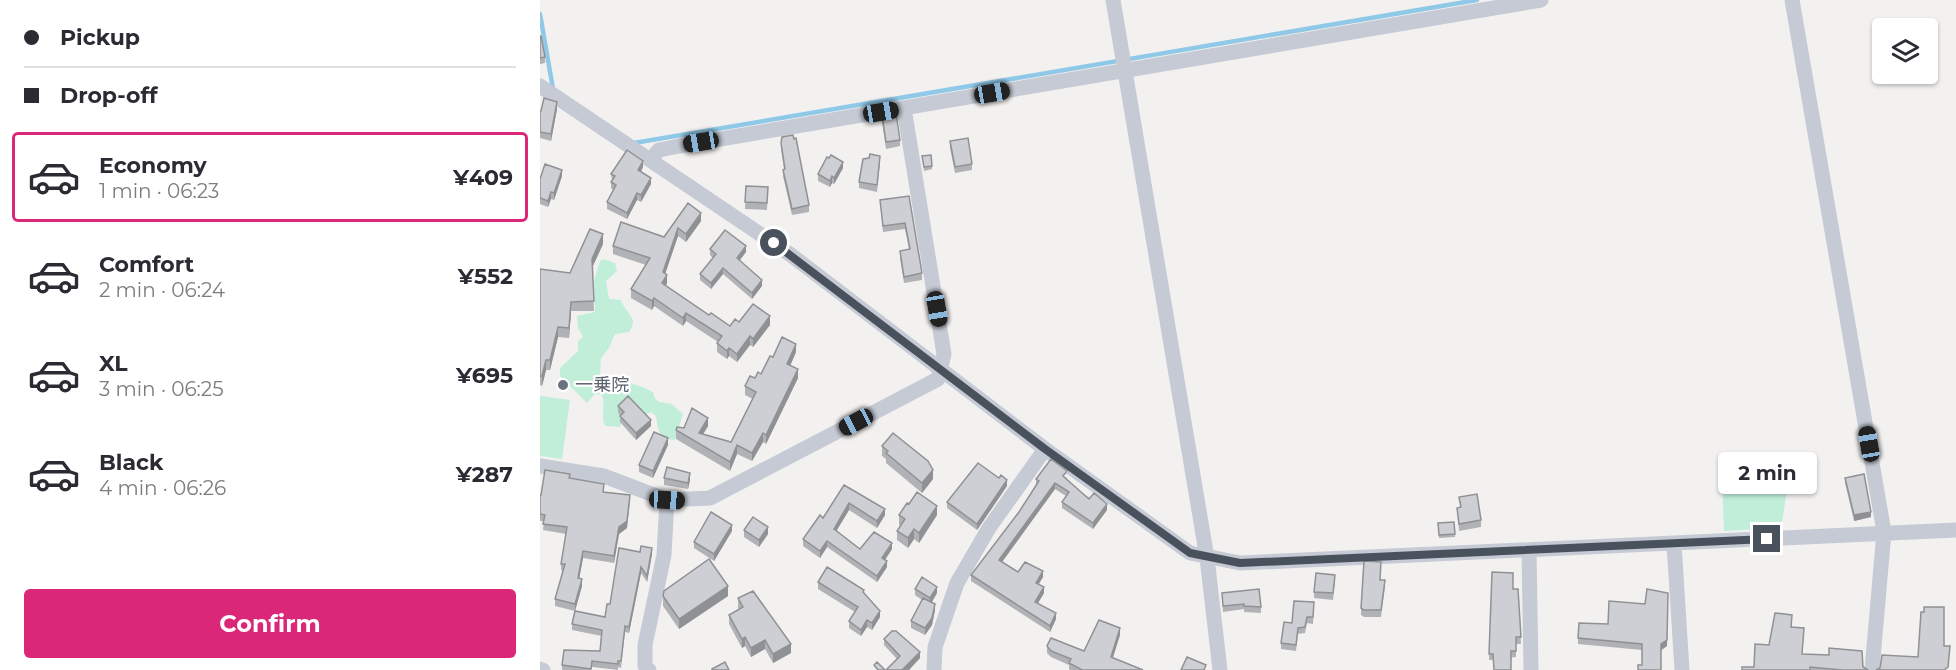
<!DOCTYPE html>
<html lang="en">
<head>
<meta charset="utf-8">
<style>
  :root { --surface:#fff; --page:#f7f7f7; --text:#2b2b33; --muted:#7c7c81; --line:#e1e1e2; --accent:#db2777 }
  body { margin:0; font-family:Montserrat,"Noto Sans JP",sans-serif; background:var(--page); color:var(--text); height:100vh; display:flex; flex-direction:column; font-size:22px; white-space:nowrap }
  * { box-sizing:border-box; margin:0 }
  p { font-size:20px; color:var(--muted) }
  .icon { flex:none; width:33px; height:33px; fill:none; stroke:currentColor; stroke-width:2; stroke-linecap:round; stroke-linejoin:round }
  .map { position:relative; flex:1; overflow:hidden }
  .details { display:flex; flex-direction:column; background:var(--surface); width:540px }
  .details>* { flex:none }
  .hud { display:grid; align-content:center; height:132px; padding:0 24px; background:var(--surface) }
  .buttons { position:absolute; left:1332px; top:18px; display:grid; gap:12px }
  .buttons a { display:grid; place-items:center; width:66px; height:66px; border-radius:6px; background:var(--surface); box-shadow:0 2px 4px #0004; font-size:30px }
  .end { position:absolute; width:27px; height:27px; margin:-14px; border:8px solid #49515d; background:#fff; box-shadow:0 0 0 3px #fff }
  .from { border-radius:50% }
  .bubble { position:absolute; height:42px; border-radius:6px; background:var(--surface); box-shadow:0 2px 4px #0004; font-size:20px; font-weight:700; line-height:42px; text-align:center }
  .car { position:absolute; width:18px; height:36px; margin:-18px -9px; border-radius:8px; box-shadow:0 0 4px 2px #0007; background:linear-gradient(#222 24%,#8ab4d8 0 40%,#222 0 76%,#8ab4d8 0 86%,#222 0) }
  .hud b { display:flex; align-items:center; gap:21px; height:57px; font-size:22px }
  .hud b+b { border-top:2px solid var(--line) }
  .hud i { width:15px; height:15px; background:var(--text) }
  ul { padding:0; list-style:none }
  li { display:flex; align-items:center; gap:18px; height:90px; margin:0 12px 9px; padding:0 12px; border:3px solid transparent; border-radius:6px }
  li div { flex:1 }
  li b { display:block; font-size:22px }
  li em { font-style:normal; font-weight:700 }
  li.active { border-color:var(--accent) }
  li>.icon { width:54px; height:54px; stroke-width:1.5 }
  .primary-button { display:flex; gap:12px; margin-top:auto; padding:12px 24px }
  .primary-button a { flex:1; height:69px; border-radius:6px; background:var(--accent); color:#fff; font-size:24px; font-weight:700; line-height:69px; text-align:center }
  main { display:flex; flex:1; min-height:0 }
  .map>svg:first-child { display:block }
  .green { fill:#c1eed9 }
  .lines { fill:none; stroke-linecap:round; stroke-linejoin:round }
  .stream { stroke:#90c9e8; stroke-width:4.5 }
  .minor { stroke:#c5cad4; stroke-width:15 }
  .wall { fill:#b0b2b6 }
  .shaded-wall { fill:#909194 }
  .building { fill:#cdcfd4; stroke:#909194; stroke-width:1.5 }
  .route { stroke:#49515d; stroke-width:8 }
  .worship-dot { fill:#6b7280; stroke:#fff; stroke-width:2 }
  .labels { text-anchor:middle; dominant-baseline:central; stroke-width:4.5; stroke-linejoin:round; paint-order:stroke }
  .worship-label { font-size:18px; fill:#5b616d; stroke:#fff; text-anchor:start }
</style>
</head>
<body>
<main>
<section class="details">
<div class="hud">
<b><i class="from"></i>Pickup</b>
<b><i></i>Drop-off</b>
</div>
<ul>
<li class="active"><svg class="icon" aria-label="car" viewBox="0 0 24 24"><path d="M5 17H2v-5l4-1 3-4h7l3 4 3 1v5h-3M9 17h6M6 11h13"/><circle cx="7" cy="17" r="2"/><circle cx="17" cy="17" r="2"/></svg><div><b>Economy</b><p>1 min · 06:23</p></div><em>¥409</em></li>
<li><svg class="icon" aria-label="car" viewBox="0 0 24 24"><path d="M5 17H2v-5l4-1 3-4h7l3 4 3 1v5h-3M9 17h6M6 11h13"/><circle cx="7" cy="17" r="2"/><circle cx="17" cy="17" r="2"/></svg><div><b>Comfort</b><p>2 min · 06:24</p></div><em>¥552</em></li>
<li><svg class="icon" aria-label="car" viewBox="0 0 24 24"><path d="M5 17H2v-5l4-1 3-4h7l3 4 3 1v5h-3M9 17h6M6 11h13"/><circle cx="7" cy="17" r="2"/><circle cx="17" cy="17" r="2"/></svg><div><b>XL</b><p>3 min · 06:25</p></div><em>¥695</em></li>
<li><svg class="icon" aria-label="car" viewBox="0 0 24 24"><path d="M5 17H2v-5l4-1 3-4h7l3 4 3 1v5h-3M9 17h6M6 11h13"/><circle cx="7" cy="17" r="2"/><circle cx="17" cy="17" r="2"/></svg><div><b>Black</b><p>4 min · 06:26</p></div><em>¥287</em></li>
</ul>
<div class="primary-button"><a>Confirm</a></div>
</section>
<div class="map">
<svg width="1416" height="670" viewBox="0 0 1416 670">
  <rect width="100%" height="100%" fill="#f3f1f0"/>
  <path class="green" d="M64 259 75 263 77 271 66 281 69 299 81 300C85 314 100 317 89 332L75 334 69 348 61 358 60 377 75 385 81 382C92 383 102 386 113 392 116 405 121 401 131 404 135 406 139 411 143 414L135 440C118 440 118 428 116 416L111 412 105 415 84 414 80 427 65 426C60 414 67 405 61 394L54 395 47 403 20 376V368L38 351V341L43 337 38 328 37 316 55 312 54 281 60 261Z
    M0 396 30 400 22 459 0 456Z
    M1215 475 1217 481 1248 484 1241 528 1184 531 1182 476Z"/>
  <g class="lines">
    <path class="stream" d="M0 14 13 89
      M94 143 937 0"/>
    <path class="minor" d="M573 0 667 558 680 670
      M1252 0 1344 532 1332 670
      M0 86 251 255 505 449 650 553 700 563 1416 530
      M111 159 119 150 139 146 1001 0
      M0 466 64 476 127 500 170 498 398 379 404 354 364 108
      M1134 544 1142 670
      M989 550 991 670
      M0 669 3 670
      M109 670 105 666V645L124 555 127 500
      M394 670 395 647 417 583 449 528 505 449"/>
  </g>
  <path class="wall" d="M0 36 5 57V63L0 64Z
    M17 109 11 141 0 138V111Z
    M342 115 360 140V146L346 149 342 122Z
    M410 141 432 164V170L415 173 410 148Z
    M241 143 269 205V212L252 215 243 176V170L244 169 241 149Z
    M382 156 392 166V169L384 171Z
    M289 158 303 168 294 184 292 183 290 187 278 181V174Z
    M340 163 337 192 319 188V182Z
    M103 167 101 172 111 184 101 202 97 200 87 219 67 209V202L73 190 71 188V182L72 180 71 174Z
    M22 176 14 200 11 199 8 207 0 204V179Z
    M206 186 228 187 227 210 205 209Z
    M369 196 382 273V280L364 283 360 258V251L369 249 365 229 343 232 340 200Z
    M148 203 161 221 146 242 138 236 125 274 127 283 126 286 169 315 190 326 199 322 230 325 213 347 210 345 197 362 189 356 187 359 177 352V343L178 342 146 321 143 326 114 306 112 310 91 298V289L106 265 73 254V246L124 237Z
    M63 244 52 268 54 311H31L29 338 18 337 10 370H6L2 386 0 385V269L30 273Z
    M170 249 206 252 199 261 222 286 212 299 183 274 171 289 160 280V274L173 258 170 255Z
    M256 352 250 366 258 378 226 444 223 442 212 461 197 454 190 471 136 439V430L144 428 168 426 163 434 191 442 213 399 205 395V386L221 374 233 357Z
    M78 406 111 426 96 440 80 422V415L78 413Z
    M128 445 113 478 99 472V465Z
    M342 446 393 479 382 493 346 463V459L342 456Z
    M527 477 526 478 541 492 567 510 553 529 522 508V502L526 496 515 489 462 562 478 572 503 577 499 584 504 593 498 603 516 619 510 632 431 581V575L479 512 496 484V479Z
    M124 478 150 480 148 489 124 485Z
    M1305 478 1331 517 1314 521 1305 483Z
    M30 479 64 493 90 502 87 528 79 534 74 563 43 558 39 579 42 586 35 611 15 606V599L23 571 21 570V564L26 534 3 530 4 521H0V495Z
    M304 485 345 515 337 528 309 510 296 531 320 549H352L345 560 347 567 337 582 287 547 280 558 263 546V539L283 518Z
    M467 486 437 530 407 508V502Z
    M919 497 941 520V527L919 531 917 508 920 507Z
    M359 515H397L379 543 374 539 368 548 357 540V531L361 526 359 525Z
    M914 522 915 537 899 538 898 523Z
    M204 530 228 534 219 547 204 537Z
    M192 531 174 561 154 548V542Z
    M112 554 107 582 101 573 89 633 85 632 81 668 78 667V670L52 667 51 670H22V665L60 651 62 636 32 630V624L65 617 70 604Z
    M952 572 973 589H978L981 644H976V657L949 660Z
    M840 580 845 587 841 617H824L821 615V608Z
    M278 582 324 594 340 617 332 630 327 627 321 636 309 628V621L315 612 278 589Z
    M795 582 793 600 774 598V592Z
    M375 589 397 593 392 602 395 610 392 625 385 635 371 628V621L382 600 375 595Z
    M682 593 721 607V613L704 612V609L683 612Z
    M123 596H188L139 629 123 606Z
    M198 598 251 653 233 663 225 649 211 657 205 646 202 648 189 624V615L199 609 198 608Z
    M774 602 773 624 767 623 765 633 758 634 756 651 741 649V643L752 623Z
    M1252 622V627L1264 635 1262 654 1323 667 1328 670H1202L1214 667Z
    M580 635 572 658 603 670H530L529 669V665L511 657 507 653V646L544 651Z
    M1038 638 1127 646 1102 665V650L1038 644Z
    M344 639 380 658 369 670H346L357 659 344 645Z"/>
  <path class="shaded-wall" d="M17 102V109L11 141V134Z
    M103 161V167L98 177V170Z
    M303 162V168L294 184V178Z
    M22 170V176L14 200V193Z
    M292 176V183L290 187V181Z
    M111 178V184L101 202V195Z
    M11 192V199L8 207V201Z
    M97 193V200L87 219V213Z
    M161 213V221L146 242V234Z
    M138 228V236L123 280V272Z
    M63 234V244L52 268V259Z
    M206 246V252L197 264V258Z
    M183 268V274L171 289V283Z
    M127 275V283L122 292V283Z
    M222 280V286L212 299V293Z
    M114 298V306L112 310V301Z
    M31 302V311L29 338V328Z
    M146 313V321L143 326V318Z
    M230 316V325L213 347V339Z
    M18 327V337L10 370V360Z
    M210 336V345L197 362V354Z
    M256 344V352L247 373V364Z
    M189 348V356L187 359V351Z
    M6 360V370L2 386V376Z
    M258 369V378L226 444V435Z
    M168 418V426L159 441V433Z
    M111 420V426L96 440V433Z
    M223 433V442L212 461V453Z
    M128 438V445L113 478V471Z
    M197 445V454L190 471V462Z
    M393 470V479L382 493V483Z
    M150 473V480L148 489V483Z
    M467 480V486L437 530V524Z
    M515 483V489L459 566V560Z
    M90 495 87 528 79 534 74 563V556L79 527Z
    M309 503V510L294 535V529Z
    M567 504V510L553 529V523Z
    M397 506V515L379 543V533Z
    M345 509V515L337 528V521Z
    M1331 512V517L1314 521V515Z
    M192 525V531L174 561V554Z
    M228 527V534L219 547V540Z
    M374 529V539L368 548V538Z
    M287 541V547L280 558V551Z
    M352 543V549L342 564V558Z
    M112 548V554L107 582V576Z
    M43 551V558L38 585V578Z
    M347 561V567L337 582V576Z
    M101 567V573L89 633V627Z
    M503 571V577L496 588V583Z
    M42 579V586L35 611V604Z
    M188 586V596L139 629V619Z
    M397 587V593L390 605V598Z
    M504 587V593L495 608V602Z
    M1128 599 1127 646 1121 650V644Z
    M395 604V610L392 625 385 635V628Z
    M340 611V617L332 630V623Z
    M516 613V619L510 632V626Z
    M327 620V627L321 636V630Z
    M580 628V635L571 664V657Z
    M205 637V646L202 648V639Z
    M225 640V649L211 657V648Z
    M251 644V653L233 663V654Z
    M380 652V658L369 670H362Z"/>
  <path class="building" d="M0 36H1L5 57 0 58Z
    M4 98 17 102 11 134 0 132V111H1Z
    M356 113 360 140 346 142 342 115Z
    M253 135 254 139 256 138 269 205 252 209 243 170 245 169 241 143 242 137Z
    M428 138 432 164 415 167 410 141Z
    M87 150 103 161 98 170 111 178 101 195 97 193 87 213 67 202 76 185 71 182 75 176 71 174Z
    M330 154 340 156 337 185 319 182 323 159 329 158Z
    M291 155 303 162 294 178 292 176 290 181 278 174 287 157 289 158Z
    M391 155 392 166 384 167 382 156Z
    M5 164 22 170 14 193 11 192 8 201 0 198V179Z
    M206 186 228 187 227 203 205 202Z
    M369 196 382 273 364 277 360 251 370 249 365 223 343 226 340 200Z
    M148 203 161 213 146 234 138 228 123 272 127 275 122 283 169 315 171 313 190 326 195 319 199 322 213 304 230 316 213 339 210 336 197 354 189 348 187 351 177 343 182 336 146 313 143 318 114 298 112 301 91 289 110 258 73 246 81 222 124 237Z
    M50 229 63 234 52 259 54 301 31 302 29 328 18 327 10 360H6L2 376H0V269L30 273Z
    M185 230 206 246 197 258 222 280 212 293 183 268 171 283 160 274 176 254 170 249Z
    M242 337 256 344 247 364 258 369 226 435 223 433 212 453 197 445 190 462 136 430 137 427 144 428 152 408 168 418 159 433 191 442 216 392 205 386 210 376 215 378 218 372 221 374 230 356 233 357Z
    M88 396 111 420 96 433 80 416 84 412 78 406Z
    M114 432 128 438 113 471 99 465Z
    M353 433 388 461 393 470 382 483 346 453 348 451 342 446Z
    M511 459 527 471 523 476 541 492 549 499 554 493 567 504 553 523 522 502 529 492 515 483 459 560 478 572 485 562 503 571 496 583 504 587 495 602 516 613 510 626 431 575 479 512 499 481 496 479Z
    M438 463 459 478 461 475 467 480 437 524 407 502Z
    M127 467 150 473 148 483 124 478Z
    M5 470 30 474 29 478 64 484 63 492 90 495 87 521 79 527 74 556 43 551 38 578 42 579 35 604 15 599 25 564H21L27 527 3 524 5 515 0 514V495H1Z
    M1324 474 1331 512 1314 515 1305 478Z
    M304 485 345 509 337 521 309 503 294 529 320 549 334 532 352 543 342 558 347 561 337 576 287 541 280 551 263 539 280 515 283 518Z
    M377 492 397 506 379 533 374 529 368 538 357 531 365 519 359 515 367 503 369 504Z
    M937 494 941 520 919 524 917 508 921 507 919 497Z
    M171 512 192 525 174 554 154 542Z
    M213 517 228 527 219 540 204 530Z
    M914 522 915 534 899 535 898 523Z
    M101 546 112 548 107 576 101 567 89 627 85 626 81 661H78V664L52 661 51 669 22 665 24 650 60 651 62 630 32 624 35 611 65 617 67 604H70L79 548 100 552Z
    M169 559 188 586 139 619 123 596 124 591Z
    M824 561 841 562 840 580H845L841 610H824L821 608Z
    M287 567 324 590 323 592 340 611 332 623 327 620 321 630 309 621 318 607 278 582Z
    M952 572 973 573V589H978L981 637H976V651H971V670H954L953 654H949Z
    M776 573 795 575 793 593 774 592Z
    M382 577 397 587 390 598 375 589Z
    M719 589 721 607 704 606V604L683 606 682 593Z
    M1107 589 1128 593 1127 640 1121 644V670H1098V665H1102V644L1038 638 1039 623 1068 624 1069 601 1105 604Z
    M213 591 251 644 233 654 225 640 211 648 205 637 202 639 189 615 203 607 198 598Z
    M383 598 395 604 392 618 385 628 371 621Z
    M754 601 774 602 773 617H767L765 627 758 628 756 645 741 643 744 622 752 623Z
    M1384 607H1404V646H1410L1408 667 1404 670H1336L1340 668 1342 655 1378 657 1381 612H1384Z
    M1235 613 1252 615 1251 627 1264 628 1262 654 1289 655V648L1322 651 1323 667 1328 670H1302L1270 667V670H1202V667H1214L1215 644 1229 645Z
    M559 620 580 628 571 657 603 670H542L529 663 531 659 511 651 507 646 511 638 544 651Z
    M352 631H356L380 652 362 670H346L360 656 344 639Z
    M647 657 666 665 664 670H641Z
    M185 662 189 670H172V669Z
    M337 662 345 670H338L334 665Z"/>
  <g class="lines">
    <path class="route" d="M234 243 505 449 650 553 700 563 1227 539"/>
  </g>
  <circle class="worship-dot" cx="23" cy="385" r="6"/>
  <g class="labels">
    <g class="worship-label">
      <text x="35" y="385">一乗院</text>
    </g>
  </g>
</svg>
<div class="buttons">
<a><svg class="icon" aria-label="layers" viewBox="0 0 24 24"><path d="M12 4l9 5-9 5-9-5zM3 14l9 5 9-5"/></svg></a>
</div>
<i class="end from" style="left:234px;top:243px"></i>
<i class="end" style="left:1227px;top:539px"></i>
<div class="bubble" style="left:1178px;top:452px;width:99px">2 min</div>
<i class="car" style="left:452px;top:93px;rotate:80deg"></i>
<i class="car" style="left:341px;top:112px;rotate:81deg"></i>
<i class="car" style="left:161px;top:142px;rotate:261deg"></i>
<i class="car" style="left:397px;top:309px;rotate:170deg"></i>
<i class="car" style="left:316px;top:422px;rotate:242deg"></i>
<i class="car" style="left:1329px;top:444px;rotate:350deg"></i>
<i class="car" style="left:127px;top:500px;rotate:93deg"></i>
</div>
</main>
</body>
</html>
